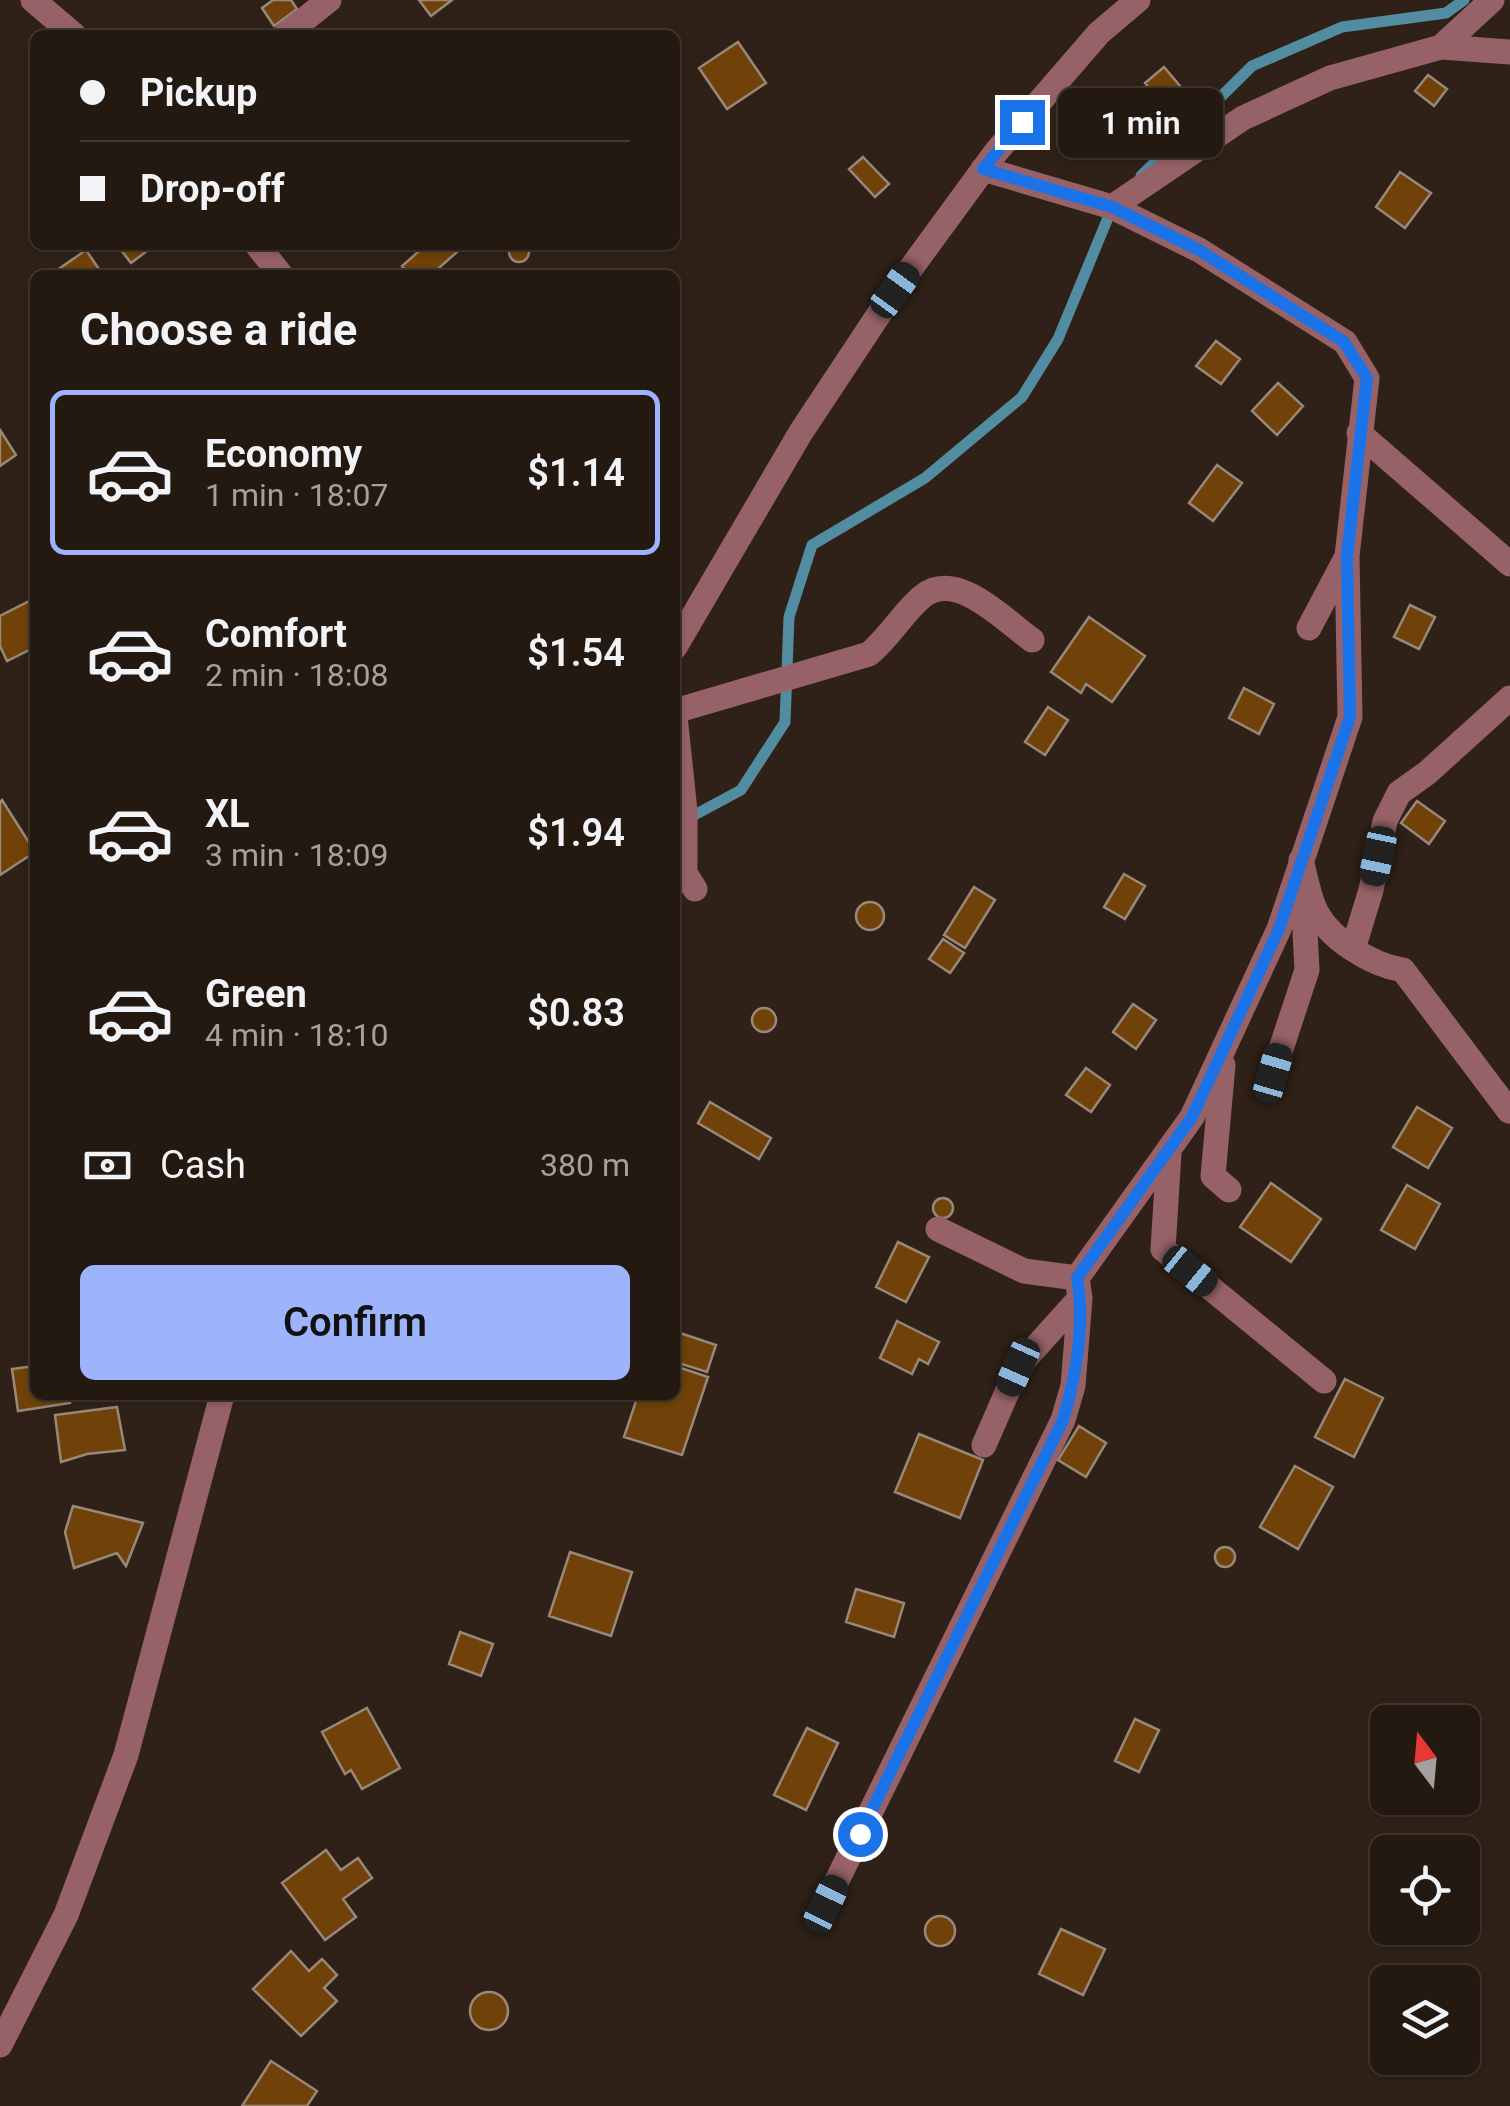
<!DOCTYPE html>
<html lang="en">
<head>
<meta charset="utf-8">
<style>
  :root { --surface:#231911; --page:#2b221a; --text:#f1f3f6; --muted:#a3a09f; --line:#403831; --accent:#9db4fd }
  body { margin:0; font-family:Roboto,sans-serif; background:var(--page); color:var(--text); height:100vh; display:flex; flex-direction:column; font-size:38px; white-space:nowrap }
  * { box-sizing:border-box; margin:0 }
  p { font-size:32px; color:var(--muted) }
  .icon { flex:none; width:55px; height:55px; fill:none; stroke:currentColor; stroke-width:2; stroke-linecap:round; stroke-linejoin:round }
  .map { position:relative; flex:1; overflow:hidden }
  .details { position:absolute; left:30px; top:270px; width:650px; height:1130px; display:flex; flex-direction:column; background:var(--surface); border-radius:15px; box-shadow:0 2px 8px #0004,0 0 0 2px var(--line) }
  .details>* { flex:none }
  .top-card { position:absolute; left:30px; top:30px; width:650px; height:220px; border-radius:15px; box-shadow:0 2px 8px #0004,0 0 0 2px var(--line); display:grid; align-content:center; height:220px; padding:0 50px; background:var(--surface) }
  .needle { width:65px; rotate:344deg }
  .fabs { position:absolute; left:1370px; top:1705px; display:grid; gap:20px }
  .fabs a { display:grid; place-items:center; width:110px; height:110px; border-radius:15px; background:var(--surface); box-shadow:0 2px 8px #0004,0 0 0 2px var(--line); font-size:50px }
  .end { position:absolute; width:45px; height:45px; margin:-22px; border:12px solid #1a73e8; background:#fff; box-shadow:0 0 0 5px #fff }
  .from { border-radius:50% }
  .bubble { position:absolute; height:70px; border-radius:15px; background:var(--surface); box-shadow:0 2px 8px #0004,0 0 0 2px var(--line); font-size:32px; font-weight:600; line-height:70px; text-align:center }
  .car { position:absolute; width:30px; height:60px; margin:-30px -15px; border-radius:12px; box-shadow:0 0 8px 2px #0007; background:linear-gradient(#222 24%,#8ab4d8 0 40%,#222 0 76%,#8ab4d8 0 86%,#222 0) }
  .top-card b { display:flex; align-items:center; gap:35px; height:95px; font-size:38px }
  .top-card b+b { border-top:2px solid var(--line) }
  .top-card i { width:25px; height:25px; background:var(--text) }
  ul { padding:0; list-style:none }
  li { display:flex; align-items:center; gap:30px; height:165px; margin:0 20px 15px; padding:0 30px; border:5px solid transparent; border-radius:15px }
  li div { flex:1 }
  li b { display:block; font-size:38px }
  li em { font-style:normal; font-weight:600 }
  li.selected { border-color:var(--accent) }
  li>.icon { width:90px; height:90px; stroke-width:1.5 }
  h2 { padding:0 50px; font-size:45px; line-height:120px }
  .pay { display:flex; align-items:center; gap:25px; height:110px; padding:0 50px; font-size:38px }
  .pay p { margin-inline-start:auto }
  .button { display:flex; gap:20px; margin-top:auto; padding:20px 50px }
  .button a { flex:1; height:115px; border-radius:15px; background:var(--accent); color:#111; font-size:40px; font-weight:600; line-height:115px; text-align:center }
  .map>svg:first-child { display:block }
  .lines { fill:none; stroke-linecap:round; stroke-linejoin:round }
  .stream { stroke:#518ca0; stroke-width:11 }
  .building { fill:#704108; stroke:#98887a; stroke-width:2.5 }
  .minor { stroke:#966267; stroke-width:25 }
  .route { stroke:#1a73e8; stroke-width:12 }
</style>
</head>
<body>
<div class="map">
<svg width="1510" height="2106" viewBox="0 0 1510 2106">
  <rect width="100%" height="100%" fill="#2f2117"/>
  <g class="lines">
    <path class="stream" d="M1141 176 1252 66 1342 27 1446 13 1464 0
      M687 819 741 790 785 722 789 617 812 545 925 478 1022 397 1058 339 1112 208"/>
  </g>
  <path class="building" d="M273 0H291L297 9 274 26 262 8Z
    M419 0H452L431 16Z
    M738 42 766 83 727 109 699 68Z
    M1164 67 1181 87 1161 103 1145 83Z
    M1428 75 1447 89 1434 106 1415 91Z
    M863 157 889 184 875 197 849 169Z
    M1400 172 1431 193 1405 228 1376 207Z
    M509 252a10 10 0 1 1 20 0a10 10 0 1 1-20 0Z
    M117 245H155L131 263Z
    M426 245H450L457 252 431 275H410L402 266Z
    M86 250 103 275H50Z
    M1216 341 1240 359 1221 384 1196 366Z
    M1278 383 1303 406 1277 435 1252 411Z
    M0 430 16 455 0 466Z
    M1217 465 1242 483 1213 521 1189 503Z
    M35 598V628L31 630 35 647 7 661 0 646V616Z
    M1410 605 1435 617 1419 649 1394 637Z
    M1089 617 1145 656 1112 702 1086 684 1081 693 1051 672Z
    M1244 688 1274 704 1259 734 1229 718Z
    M1048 707 1068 720 1045 755 1025 742Z
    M2 800 35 852 0 875V802Z
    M1417 801 1445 821 1429 844 1401 823Z
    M1124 874 1145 886 1125 919 1104 907Z
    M974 887 995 900 965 948 944 935Z
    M856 916a14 14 0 1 1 28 0a14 14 0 1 1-28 0Z
    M943 939 964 953 950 973 929 959Z
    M1133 1004 1156 1020 1136 1049 1113 1032Z
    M752 1020a12 12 0 1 1 24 0a12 12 0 1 1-24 0Z
    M1086 1068 1110 1085 1091 1112 1066 1095Z
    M710 1102 771 1138 759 1159 698 1123Z
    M1417 1107 1452 1128 1428 1168 1393 1147Z
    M1271 1183 1321 1219 1291 1262 1240 1227Z
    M1407 1185 1440 1204 1415 1249 1381 1230Z
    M933 1208a10 10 0 1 1 20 0a10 10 0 1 1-20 0Z
    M898 1242 929 1257 906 1302 876 1287Z
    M897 1321 939 1342 928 1364 919 1359 912 1374 880 1358Z
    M680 1333 716 1345 707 1372 675 1362Z
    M35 1366V1395H69L70 1403 18 1411 12 1369Z
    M675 1366 708 1377 682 1455 624 1437 638 1395H675Z
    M1345 1379 1383 1398 1354 1457 1315 1437Z
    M117 1407 125 1450 87 1454 61 1462 55 1415Z
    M1079 1426 1106 1443 1086 1477 1058 1460Z
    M919 1434 983 1460 960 1518 895 1492Z
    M1295 1466 1333 1487 1298 1549 1260 1527Z
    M73 1506 143 1523 126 1566 117 1553 74 1568 65 1532Z
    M1215 1557a10 10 0 1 1 20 0a10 10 0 1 1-20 0Z
    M570 1552 632 1572 611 1636 549 1616Z
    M856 1589 904 1603 894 1637 846 1622Z
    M460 1632 493 1644 481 1676 449 1664Z
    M367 1708 400 1768 362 1789 351 1770 345 1774 322 1732Z
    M1135 1719 1159 1730 1139 1772 1115 1761Z
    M807 1728 838 1743 806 1810 774 1795Z
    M326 1850 341 1870 358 1858 372 1878 343 1899 356 1917 325 1940 282 1883Z
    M925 1931a15 15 0 1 1 30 0a15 15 0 1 1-30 0Z
    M1061 1929 1105 1949 1083 1995 1039 1974Z
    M291 1951 309 1971 322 1959 337 1975 324 1988 337 2001 301 2036 253 1989Z
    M470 2011a19 19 0 1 1 38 0a19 19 0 1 1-38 0Z
    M271 2061 317 2091 307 2106H242Z"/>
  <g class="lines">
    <path class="minor" d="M33 0 74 35
      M285 35 329 0
      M1441 47 1492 0
      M983 169 1112 207 1199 250 1345 342 1367 378 1347 556 1350 717 1279 929 1192 1117 1077 1278 1080 1298 1018 1367 984 1445
      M1112 207 1243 118 1330 78 1441 47 1510 52
      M257 245 281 275
      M1359 433 1510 564
      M1309 628 1345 560
      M675 647 801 432 895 290 996 152 1099 33 1138 0
      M675 711 869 654C890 637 903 612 923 596 957 569 1005 621 1032 640
      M675 716 685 811V873L695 889
      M1301 860C1305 875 1308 892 1314 907 1327 938 1371 965 1403 970L1509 1111
      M1353 949 1371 890 1385 821 1399 793 1427 773 1510 698
      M1223 1065 1213 1176 1229 1190
      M1273 1073 1307 970 1303 894
      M1169 1153 1163 1249 1324 1381
      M938 1229 1024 1271 1077 1278
      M826 1903 1063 1420 1073 1386 1080 1298
      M0 2045 66 1915 126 1755 222 1395"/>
  </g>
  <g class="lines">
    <path class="route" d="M860 1834 1063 1420C1076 1376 1085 1323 1077 1278L1192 1117 1279 929 1350 717 1347 556 1367 378 1344 342 1199 250 1112 207 983 169 1022 122"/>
  </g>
</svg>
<div class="fabs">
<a><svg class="needle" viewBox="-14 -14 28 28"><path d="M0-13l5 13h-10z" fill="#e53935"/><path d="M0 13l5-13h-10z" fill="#a3a09f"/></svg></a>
<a><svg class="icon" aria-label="locate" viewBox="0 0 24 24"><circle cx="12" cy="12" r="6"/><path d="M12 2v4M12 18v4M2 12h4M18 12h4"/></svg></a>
<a><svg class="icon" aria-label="layers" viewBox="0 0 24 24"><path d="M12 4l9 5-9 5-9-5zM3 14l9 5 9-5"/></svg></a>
</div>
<i class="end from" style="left:860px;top:1834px"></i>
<i class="end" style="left:1022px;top:122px"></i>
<div class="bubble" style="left:1058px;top:88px;width:165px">1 min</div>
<i class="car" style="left:895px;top:290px;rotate:36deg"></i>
<i class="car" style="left:1378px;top:856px;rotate:192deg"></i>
<i class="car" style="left:1273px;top:1073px;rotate:16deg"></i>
<i class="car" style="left:1190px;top:1271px;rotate:129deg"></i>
<i class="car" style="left:1018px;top:1367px;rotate:204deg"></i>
<i class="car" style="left:826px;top:1904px;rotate:26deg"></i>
<div class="top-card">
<b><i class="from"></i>Pickup</b>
<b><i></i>Drop-off</b>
</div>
<section class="details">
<h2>Choose a ride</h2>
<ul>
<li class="selected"><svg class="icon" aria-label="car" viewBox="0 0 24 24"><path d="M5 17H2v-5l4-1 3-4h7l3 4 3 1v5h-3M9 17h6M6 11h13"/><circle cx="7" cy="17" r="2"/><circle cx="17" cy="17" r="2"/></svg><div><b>Economy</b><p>1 min · 18:07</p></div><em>$1.14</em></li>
<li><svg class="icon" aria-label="car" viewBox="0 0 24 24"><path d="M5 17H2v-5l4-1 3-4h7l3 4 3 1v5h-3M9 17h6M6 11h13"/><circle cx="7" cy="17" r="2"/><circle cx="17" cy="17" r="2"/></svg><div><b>Comfort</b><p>2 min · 18:08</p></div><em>$1.54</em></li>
<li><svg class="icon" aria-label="car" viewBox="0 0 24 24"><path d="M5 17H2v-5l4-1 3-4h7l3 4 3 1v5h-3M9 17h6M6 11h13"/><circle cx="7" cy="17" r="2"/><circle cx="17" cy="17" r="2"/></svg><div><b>XL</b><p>3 min · 18:09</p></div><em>$1.94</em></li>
<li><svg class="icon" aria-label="car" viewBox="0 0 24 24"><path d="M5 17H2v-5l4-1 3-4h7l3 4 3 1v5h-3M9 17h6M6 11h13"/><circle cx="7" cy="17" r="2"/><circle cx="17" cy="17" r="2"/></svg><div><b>Green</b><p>4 min · 18:10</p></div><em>$0.83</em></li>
</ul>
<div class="pay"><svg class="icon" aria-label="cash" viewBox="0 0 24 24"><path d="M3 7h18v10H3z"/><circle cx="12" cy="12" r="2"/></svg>Cash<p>380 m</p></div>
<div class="button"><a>Confirm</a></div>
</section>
</div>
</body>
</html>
